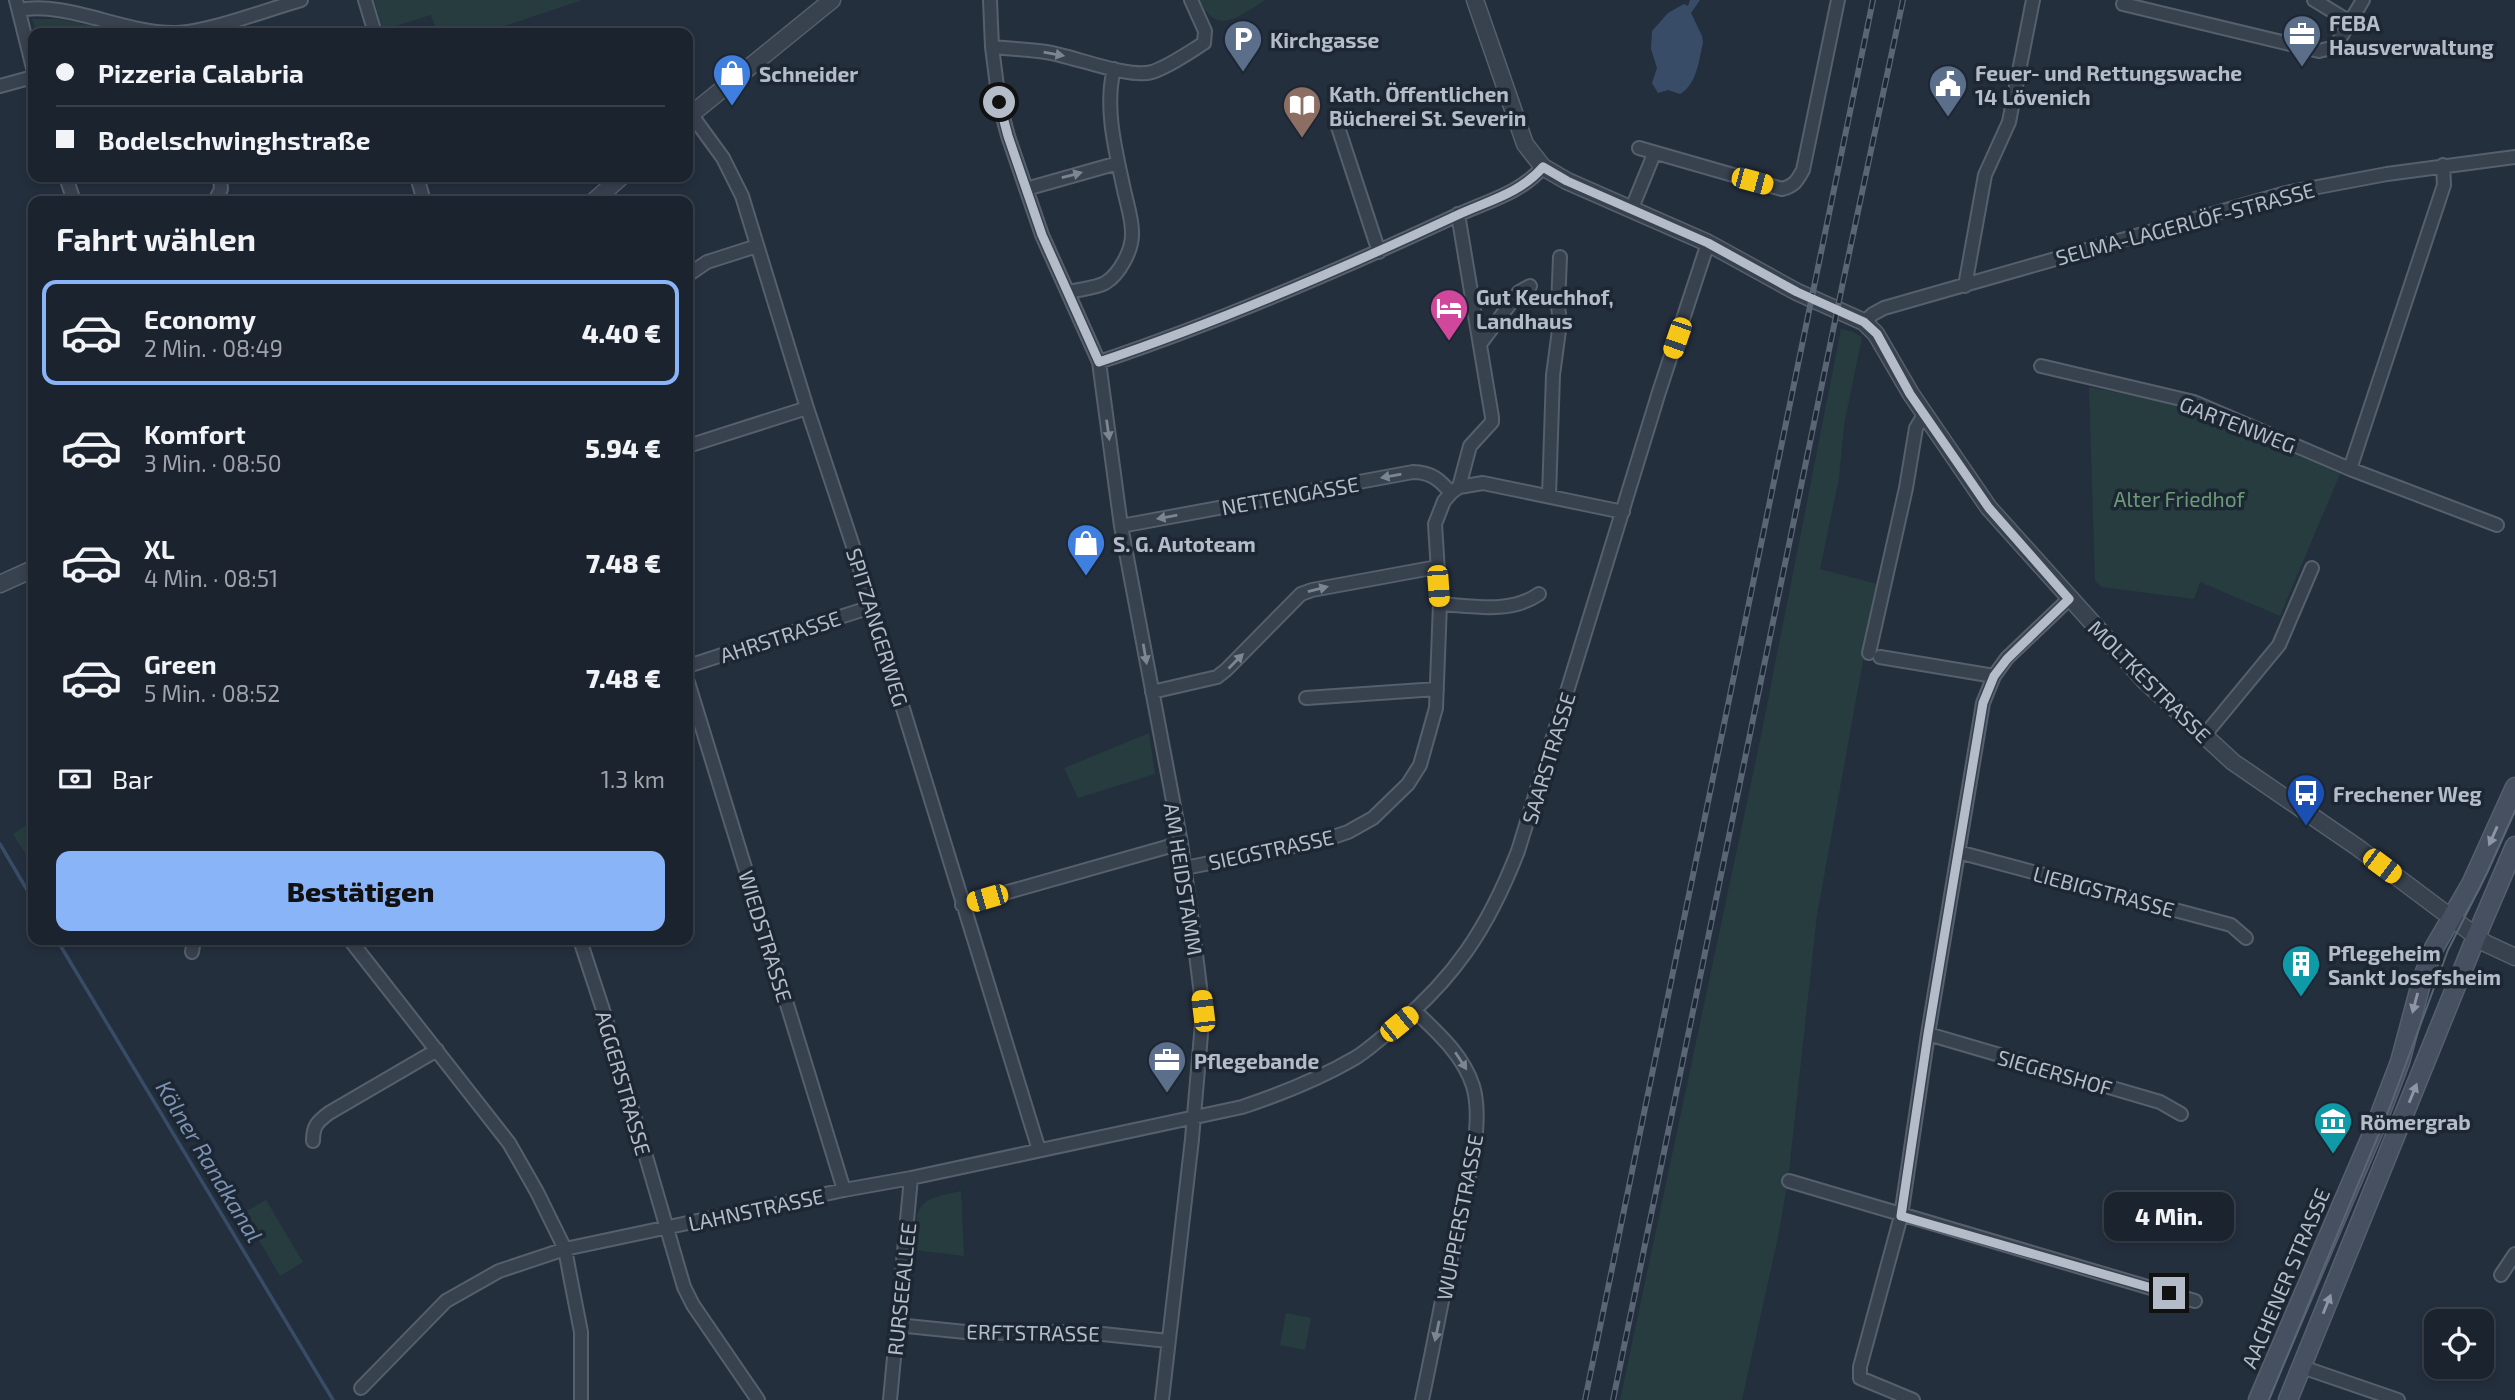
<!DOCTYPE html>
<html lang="de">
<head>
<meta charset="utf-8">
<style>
  :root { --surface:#1b232e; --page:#242b36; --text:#f1f3f6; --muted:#a0a4aa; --line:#39404a; --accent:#8ab4f8 }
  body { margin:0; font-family:"Exo 2",sans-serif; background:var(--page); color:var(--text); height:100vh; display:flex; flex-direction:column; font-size:26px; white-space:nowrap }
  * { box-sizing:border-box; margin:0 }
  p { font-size:23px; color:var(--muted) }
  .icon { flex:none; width:38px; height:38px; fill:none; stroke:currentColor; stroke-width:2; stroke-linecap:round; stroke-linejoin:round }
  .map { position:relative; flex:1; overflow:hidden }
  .side { position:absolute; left:28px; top:196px; width:665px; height:749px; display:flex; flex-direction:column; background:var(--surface); border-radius:14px; box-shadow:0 4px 10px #0003,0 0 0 2px var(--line) }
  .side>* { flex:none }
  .guide { position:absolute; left:28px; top:28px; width:665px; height:154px; border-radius:14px; box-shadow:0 4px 10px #0003,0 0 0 2px var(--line); display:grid; align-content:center; height:154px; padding:0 28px; background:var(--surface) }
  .buttons { position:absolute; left:2424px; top:1309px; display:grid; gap:14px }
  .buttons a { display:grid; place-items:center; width:70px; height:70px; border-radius:14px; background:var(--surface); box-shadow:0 4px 10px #0003,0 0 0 2px var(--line); font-size:35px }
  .end { position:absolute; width:32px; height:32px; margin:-16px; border:9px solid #b4bcc9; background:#111; box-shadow:0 0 0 4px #111 }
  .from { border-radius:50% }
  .bubble { position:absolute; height:49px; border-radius:14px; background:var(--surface); box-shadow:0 4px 10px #0003,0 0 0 2px var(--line); font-size:23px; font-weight:800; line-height:49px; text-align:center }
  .car { position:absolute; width:21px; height:42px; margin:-21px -10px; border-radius:9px; box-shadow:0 0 5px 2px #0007; background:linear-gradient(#f5c518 24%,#345 0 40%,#f5c518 0 76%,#345 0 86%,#f5c518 0) }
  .guide b { display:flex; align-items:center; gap:24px; height:66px; font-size:26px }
  .guide b+b { border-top:2px solid var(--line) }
  .guide i { width:18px; height:18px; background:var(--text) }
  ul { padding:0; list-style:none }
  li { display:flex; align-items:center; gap:21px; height:105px; margin:0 14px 10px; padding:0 14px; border:4px solid transparent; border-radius:14px }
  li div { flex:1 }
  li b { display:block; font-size:26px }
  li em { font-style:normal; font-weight:800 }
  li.current { border-color:var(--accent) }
  li>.icon { width:63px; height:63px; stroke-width:1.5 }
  h2 { padding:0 28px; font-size:32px; line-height:84px }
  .pay { display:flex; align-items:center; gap:18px; height:77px; padding:0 28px; font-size:26px }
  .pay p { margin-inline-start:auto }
  .button { display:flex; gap:14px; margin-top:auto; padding:14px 28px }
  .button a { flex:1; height:80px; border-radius:14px; background:var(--accent); color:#111; font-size:28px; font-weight:800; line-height:80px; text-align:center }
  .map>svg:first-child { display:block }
  .green { fill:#263c3f }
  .water { fill:#394c67 }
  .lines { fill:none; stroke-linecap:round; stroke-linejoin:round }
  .stream { stroke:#394c67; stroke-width:3.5 }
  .minor-casing { stroke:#565f6c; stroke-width:16 }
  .tertiary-casing { stroke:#565f6c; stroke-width:19 }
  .secondary-casing { stroke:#565f6c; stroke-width:21 }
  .minor { stroke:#38414e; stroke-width:12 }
  .tertiary { stroke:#38414e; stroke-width:16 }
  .secondary { stroke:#465061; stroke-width:18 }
  .tram { stroke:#5a6575; stroke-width:2 }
  .rail-casing { stroke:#5a6575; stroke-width:6 }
  .rail { stroke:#1d2633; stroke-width:3.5; stroke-dasharray:10; stroke-linecap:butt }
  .oneway { fill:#7c8592 }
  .oneway2 { fill:#8e96a5 }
  .route { stroke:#b4bcc9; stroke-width:9 }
  .labels { text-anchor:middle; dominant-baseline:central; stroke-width:7; stroke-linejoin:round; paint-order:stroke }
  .poi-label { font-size:21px; font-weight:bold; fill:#b4bcc9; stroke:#1d2633; text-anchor:start }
  .street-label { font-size:21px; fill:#b4bcc9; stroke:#1d2633 }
  .park-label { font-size:21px; fill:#6b9a76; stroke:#1d2633 }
  .water-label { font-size:23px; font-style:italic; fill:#7c92b1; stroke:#1d2633 }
</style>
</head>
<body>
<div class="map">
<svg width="2515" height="1400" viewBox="0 0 2515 1400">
  <rect width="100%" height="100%" fill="#242f3e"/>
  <path class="green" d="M374 0H582L484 33H437L431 15 383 30Z
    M1199 0H1266C1239 15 1218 38 1199 0Z
    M32 19H58L131 33H36Z
    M1841 329 1853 332 1862 337 1844 425 1839 478 1820 569 1877 584 1817 915 1788 1180 1778 1237 1742 1400H1620L1761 736Z
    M2089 387 2188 407 2340 474 2280 616 2200 582 2194 599 2102 587 2095 581Z
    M1149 733 1155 774 1078 798 1064 768Z
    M33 821V866L13 834Z
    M961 1191 964 1256 914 1250C918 1203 913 1201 961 1191Z
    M266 1200 303 1262 280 1276 243 1213Z
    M1286 1313 1311 1318 1305 1350 1280 1345Z"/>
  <path class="water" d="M1690 0H1700L1691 13 1702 36 1703 42C1699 60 1697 84 1680 94L1668 90 1658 93 1652 83 1657 68 1651 49 1652 31 1668 13 1684 4 1688 6Z"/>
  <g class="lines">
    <path class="stream" d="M0 844 33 900
      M57 940 333 1400"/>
    <g class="minor-casing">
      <path id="minor" d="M16 0 33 68
        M365 0 375 33
        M990 0 992 47 999 102 1008 136 1042 235 1099 362 1121 526 1181 843 1192 922 1203 1011 1192 1139 1162 1400
        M2314 0 2350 22
        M2123 4 2319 51 2331 48 2338 42 2363 0
        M19 10C65 0 128 35 177 33 212 31 266 10 301 0
        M992 47C1010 49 1028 49 1046 52 1073 56 1129 79 1152 72 1170 66 1188 53 1204 43L1205 31 1191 0
        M0 86 33 77
        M691 114 723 158 742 196 807 408 852 543 1039 1150
        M1336 121 1379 252
        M1639 148 1782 189C1794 186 1797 181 1803 170L1838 0
        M66 177 74 201
        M417 177 424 201
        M1026 189 1118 163
        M215 201 221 189 220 177
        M1632 208 1654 154
        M1458 214 1492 417V422L1470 446 1459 487
        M688 275 707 262 757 246
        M1965 286 1985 175 2009 122 2033 0
        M1069 292C1080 289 1096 288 1105 283 1120 274 1133 249 1132 232 1132 218 1127 204 1124 190 1116 152 1104 108 1114 69
        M1864 322 1873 314 1884 308 2286 193 2387 174 2515 157
        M1481 343 1519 292 1530 286
        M1099 362C1219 322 1337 271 1451 218 1483 202 1519 195 1543 167
        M2041 366 2194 402 2350 469 2444 185 2443 165
        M688 446 807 408
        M2350 469 2497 525
        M1549 496 1553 375 1560 323 1558 306 1560 257
        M1121 526 1413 472C1431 472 1440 480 1451 493
        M1440 604C1473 606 1510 614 1539 594
        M1869 653 1906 488 1916 428 1925 413
        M1880 657 1994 676
        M688 666 871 607
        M688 682 844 1190
        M1152 692 1217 677 1226 670 1301 594 1312 590 1437 567
        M1306 698 1437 689
        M2203 737 2279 645 2312 568
        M1958 852 2231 925 2246 938
        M1185 868 1324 840 1348 832 1373 818 1408 784 1420 765 1436 708 1440 604 1435 524 1444 501 1452 492 1459 487 1483 483 1623 512
        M962 905 1181 843
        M350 940 509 1143 537 1192 565 1249 571 1281 581 1332V1400
        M580 940 605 1016 684 1287 693 1305 758 1400
        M192 952 194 940
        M1415 1011C1438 1033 1463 1055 1473 1086 1485 1126 1465 1192 1456 1233 1444 1288 1434 1344 1422 1400
        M1928 1034 2160 1102 2181 1114
        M313 1141C313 1126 317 1122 329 1113L437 1050
        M1789 1181 2195 1301
        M2501 1275 2515 1254
        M897 1325 975 1333 1084 1332 1168 1341
        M2302 1367 2398 1400
        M361 1388 446 1301 499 1271 565 1249 844 1190 911 1178 1242 1107C1281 1094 1319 1079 1355 1058 1367 1051 1378 1040 1389 1032 1454 980 1488 928 1518 851L1659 392 1708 243
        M890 1400 911 1178
        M1913 1400 1860 1378V1367L1901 1216 1928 1034 1983 703 1994 676 2007 658 2069 599"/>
    </g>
    <g class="tertiary-casing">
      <path id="tertiary" d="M1475 0 1525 144 1543 167 1567 181 1708 243 1797 292 1864 322 1876 334 1911 394 1989 508 2144 680 2233 762 2357 847 2485 943 2515 957
        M688 117 832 0
        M594 201 621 177
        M0 584 33 569"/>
    </g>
    <g class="secondary-casing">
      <path id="secondary" d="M2258 1400 2374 1130 2400 1062 2422 980 2434 948 2471 884 2515 787
        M2288 1400 2476 937 2515 846"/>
    </g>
    <use href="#minor" class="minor"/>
    <use href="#tertiary" class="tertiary"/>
    <use href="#secondary" class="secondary"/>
    <path class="tram" d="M2269 1400 2390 1107 2448 950 2487 873 2515 811"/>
    <g class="rail-casing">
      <path id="rail" d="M1585 1400 1873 0
        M1613 1400 1843 282 1903 0"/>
    </g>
    <use href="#rail" class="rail"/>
  </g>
  <defs><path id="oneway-solid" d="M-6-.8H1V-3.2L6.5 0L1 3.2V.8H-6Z" transform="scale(1.75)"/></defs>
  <g class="oneway">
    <use href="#oneway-solid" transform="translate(1054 54) rotate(10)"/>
    <use href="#oneway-solid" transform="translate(1072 175) rotate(-15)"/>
    <use href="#oneway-solid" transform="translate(1108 430) rotate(82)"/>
    <use href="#oneway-solid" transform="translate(1391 476) rotate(170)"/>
    <use href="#oneway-solid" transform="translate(1167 517) rotate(170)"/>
    <use href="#oneway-solid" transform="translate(1318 589) rotate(-14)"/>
    <use href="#oneway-solid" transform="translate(1145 654) rotate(80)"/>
    <use href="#oneway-solid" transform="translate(1236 661) rotate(-45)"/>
    <use href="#oneway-solid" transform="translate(1461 1061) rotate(57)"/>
    <use href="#oneway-solid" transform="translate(1437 1331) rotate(102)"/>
  </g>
  <g class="oneway2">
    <use href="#oneway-solid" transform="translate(2493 836) rotate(114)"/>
    <use href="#oneway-solid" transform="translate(2415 1003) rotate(105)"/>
    <use href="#oneway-solid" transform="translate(2413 1093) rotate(-68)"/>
    <use href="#oneway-solid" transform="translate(2327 1304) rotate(-68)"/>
  </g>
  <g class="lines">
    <path class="route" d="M999 102 1008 136 1042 235 1099 362C1219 322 1337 271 1451 218 1483 202 1519 195 1543 167L1567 181 1708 243 1797 292 1864 322 1877 334 1910 394 1989 508 2069 599 2007 659 1994 676 1983 703 1928 1034 1901 1216 2169 1293"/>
  </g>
  <defs>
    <g id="office-pin" transform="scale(2.0125)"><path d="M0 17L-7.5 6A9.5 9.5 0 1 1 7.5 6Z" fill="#5c6f8a" stroke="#1d2633"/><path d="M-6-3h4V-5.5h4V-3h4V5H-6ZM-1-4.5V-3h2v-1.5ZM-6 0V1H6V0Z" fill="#fff"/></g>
    <g id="parking-pin" transform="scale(2.0125)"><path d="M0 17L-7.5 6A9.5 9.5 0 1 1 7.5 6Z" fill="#5c6f8a" stroke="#1d2633"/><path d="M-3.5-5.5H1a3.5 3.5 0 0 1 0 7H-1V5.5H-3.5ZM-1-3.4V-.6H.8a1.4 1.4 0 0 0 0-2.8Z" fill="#fff"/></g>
    <g id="shop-pin" transform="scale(2.0125)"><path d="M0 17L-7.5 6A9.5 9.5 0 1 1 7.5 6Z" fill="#3f7fe0" stroke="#1d2633"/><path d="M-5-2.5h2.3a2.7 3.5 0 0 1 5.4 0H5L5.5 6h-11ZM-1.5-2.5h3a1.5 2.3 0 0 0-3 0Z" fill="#fff"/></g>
    <g id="civic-pin" transform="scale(2.0125)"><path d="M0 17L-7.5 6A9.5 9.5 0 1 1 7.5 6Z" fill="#5c6f8a" stroke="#1d2633"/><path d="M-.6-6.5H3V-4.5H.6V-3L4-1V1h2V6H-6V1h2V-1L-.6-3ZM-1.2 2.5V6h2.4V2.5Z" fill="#fff"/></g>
    <g id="library-pin" transform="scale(2.0125)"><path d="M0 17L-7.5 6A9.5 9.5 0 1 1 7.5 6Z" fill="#8d6e63" stroke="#1d2633"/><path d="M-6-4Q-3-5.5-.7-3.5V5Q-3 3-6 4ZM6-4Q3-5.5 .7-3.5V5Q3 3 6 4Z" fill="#fff"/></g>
    <g id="hotel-pin" transform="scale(2.0125)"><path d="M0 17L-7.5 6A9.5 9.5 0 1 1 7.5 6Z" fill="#d1479c" stroke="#1d2633"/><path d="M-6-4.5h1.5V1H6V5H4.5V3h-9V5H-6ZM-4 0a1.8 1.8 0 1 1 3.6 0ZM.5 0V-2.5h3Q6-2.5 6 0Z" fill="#fff"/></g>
    <g id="bus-pin" transform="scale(2.0125)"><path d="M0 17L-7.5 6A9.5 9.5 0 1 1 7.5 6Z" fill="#1a4fb4" stroke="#1d2633"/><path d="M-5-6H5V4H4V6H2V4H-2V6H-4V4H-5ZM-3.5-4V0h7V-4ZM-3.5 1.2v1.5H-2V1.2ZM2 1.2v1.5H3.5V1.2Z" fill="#fff"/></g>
    <g id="building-pin" transform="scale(2.0125)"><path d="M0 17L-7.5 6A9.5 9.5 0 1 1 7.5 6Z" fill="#0f9aa8" stroke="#1d2633"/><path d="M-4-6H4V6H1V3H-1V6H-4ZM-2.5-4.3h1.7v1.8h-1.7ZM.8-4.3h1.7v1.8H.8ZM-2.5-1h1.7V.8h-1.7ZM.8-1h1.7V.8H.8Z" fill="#fff"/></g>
    <g id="museum-pin" transform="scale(2.0125)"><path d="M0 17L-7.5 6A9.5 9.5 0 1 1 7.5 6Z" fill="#0f9aa8" stroke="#1d2633"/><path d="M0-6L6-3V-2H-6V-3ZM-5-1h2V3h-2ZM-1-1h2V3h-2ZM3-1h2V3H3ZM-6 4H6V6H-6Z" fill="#fff"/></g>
  </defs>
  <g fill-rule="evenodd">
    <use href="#office-pin" x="2302" y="34"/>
    <use href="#parking-pin" x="1243" y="39"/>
    <use href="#shop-pin" x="732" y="73"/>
    <use href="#civic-pin" x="1948" y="84"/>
    <use href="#library-pin" x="1302" y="105"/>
    <use href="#hotel-pin" x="1449" y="308"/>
    <use href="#shop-pin" x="1086" y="543"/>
    <use href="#bus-pin" x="2306" y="793"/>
    <use href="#building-pin" x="2301" y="964"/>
    <use href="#office-pin" x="1167" y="1060"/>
    <use href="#museum-pin" x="2333" y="1121"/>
  </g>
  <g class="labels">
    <g class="poi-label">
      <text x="2329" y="22">FEBA<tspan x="2329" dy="24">Hausverwaltung</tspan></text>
      <text x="1270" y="39">Kirchgasse</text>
      <text x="1975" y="72">Feuer- und Rettungswache<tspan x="1975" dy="24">14 Lövenich</tspan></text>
      <text x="759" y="73">Schneider</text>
      <text x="1329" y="93">Kath. Öffentlichen<tspan x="1329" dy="24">Bücherei St. Severin</tspan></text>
      <text x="1476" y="296">Gut Keuchhof,<tspan x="1476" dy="24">Landhaus</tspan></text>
      <text x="1113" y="543">S. G. Autoteam</text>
      <text x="2333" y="793">Frechener Weg</text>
      <text x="2328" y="952">Pflegeheim<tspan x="2328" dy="24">Sankt Josefsheim</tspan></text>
      <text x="1194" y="1060">Pflegebande</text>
      <text x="2360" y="1121">Römergrab</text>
    </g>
    <g class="street-label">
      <text transform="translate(2185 223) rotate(-15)">SELMA-LAGERLÖF-STRASSE</text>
      <text transform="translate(2238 424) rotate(21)">GARTENWEG</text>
      <text transform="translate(1290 495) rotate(-10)">NETTENGASSE</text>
      <text transform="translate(878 627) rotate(73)">SPITZANGERWEG</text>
      <text transform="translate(780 636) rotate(-18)">AHRSTRASSE</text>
      <text transform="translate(2150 681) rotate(45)">MOLTKESTRASSE</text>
      <text transform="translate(1548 758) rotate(-73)">SAARSTRASSE</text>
      <text transform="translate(1271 849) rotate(-12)">SIEGSTRASSE</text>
      <text transform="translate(1184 879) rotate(81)">AM HEIDSTAMM</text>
      <text transform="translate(2104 891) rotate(15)">LIEBIGSTRASSE</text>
      <text transform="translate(766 936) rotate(73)">WIEDSTRASSE</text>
      <text transform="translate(2055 1072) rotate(16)">SIEGERSHOF</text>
      <text transform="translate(624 1083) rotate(74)">AGGERSTRASSE</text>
      <text transform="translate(756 1209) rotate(-12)">LAHNSTRASSE</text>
      <text transform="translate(1459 1217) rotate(-79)">WUPPERSTRASSE</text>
      <text transform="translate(2285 1278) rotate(-67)">AACHENER STRASSE</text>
      <text transform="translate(901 1289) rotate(-84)">RURSEEALLEE</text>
      <text transform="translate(1033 1332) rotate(1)">ERFTSTRASSE</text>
    </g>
    <g class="park-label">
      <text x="2179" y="498">Alter Friedhof</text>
    </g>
    <g class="water-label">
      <text transform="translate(210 1161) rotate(59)">Kölner Randkanal</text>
    </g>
  </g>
</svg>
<div class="buttons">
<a><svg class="icon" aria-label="locate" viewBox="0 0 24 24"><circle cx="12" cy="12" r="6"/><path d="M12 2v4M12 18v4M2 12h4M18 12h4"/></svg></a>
</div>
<i class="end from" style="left:999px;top:102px"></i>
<i class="end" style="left:2169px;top:1293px"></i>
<div class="bubble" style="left:2104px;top:1192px;width:130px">4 Min.</div>
<i class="car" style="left:1752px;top:181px;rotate:105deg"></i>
<i class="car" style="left:1677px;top:338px;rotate:199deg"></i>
<i class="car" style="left:1438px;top:586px;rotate:176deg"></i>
<i class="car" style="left:2382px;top:866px;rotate:127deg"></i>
<i class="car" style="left:987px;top:898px;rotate:254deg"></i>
<i class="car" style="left:1203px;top:1011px;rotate:353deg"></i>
<i class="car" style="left:1399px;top:1024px;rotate:51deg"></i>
<div class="guide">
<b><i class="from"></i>Pizzeria Calabria</b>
<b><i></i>Bodelschwinghstraße</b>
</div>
<section class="side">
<h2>Fahrt wählen</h2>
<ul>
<li class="current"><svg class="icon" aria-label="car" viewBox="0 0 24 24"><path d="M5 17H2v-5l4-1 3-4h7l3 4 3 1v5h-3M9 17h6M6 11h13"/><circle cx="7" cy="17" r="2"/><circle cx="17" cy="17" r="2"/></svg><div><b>Economy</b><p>2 Min. · 08:49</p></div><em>4.40 €</em></li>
<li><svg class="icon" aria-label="car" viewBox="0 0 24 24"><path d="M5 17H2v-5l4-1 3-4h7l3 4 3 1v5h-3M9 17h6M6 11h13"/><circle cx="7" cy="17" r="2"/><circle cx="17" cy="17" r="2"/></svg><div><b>Komfort</b><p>3 Min. · 08:50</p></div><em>5.94 €</em></li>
<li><svg class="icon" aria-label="car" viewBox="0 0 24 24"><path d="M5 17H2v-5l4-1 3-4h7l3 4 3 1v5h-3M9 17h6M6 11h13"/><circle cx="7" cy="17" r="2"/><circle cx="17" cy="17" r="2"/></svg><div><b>XL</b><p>4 Min. · 08:51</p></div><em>7.48 €</em></li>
<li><svg class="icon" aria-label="car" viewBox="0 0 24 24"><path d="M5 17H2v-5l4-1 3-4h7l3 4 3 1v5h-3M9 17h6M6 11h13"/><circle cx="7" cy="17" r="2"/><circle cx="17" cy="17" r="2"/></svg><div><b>Green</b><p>5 Min. · 08:52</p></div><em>7.48 €</em></li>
</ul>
<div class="pay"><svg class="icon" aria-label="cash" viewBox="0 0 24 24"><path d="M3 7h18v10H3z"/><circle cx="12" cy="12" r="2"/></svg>Bar<p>1.3 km</p></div>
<div class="button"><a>Bestätigen</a></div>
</section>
</div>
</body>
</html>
